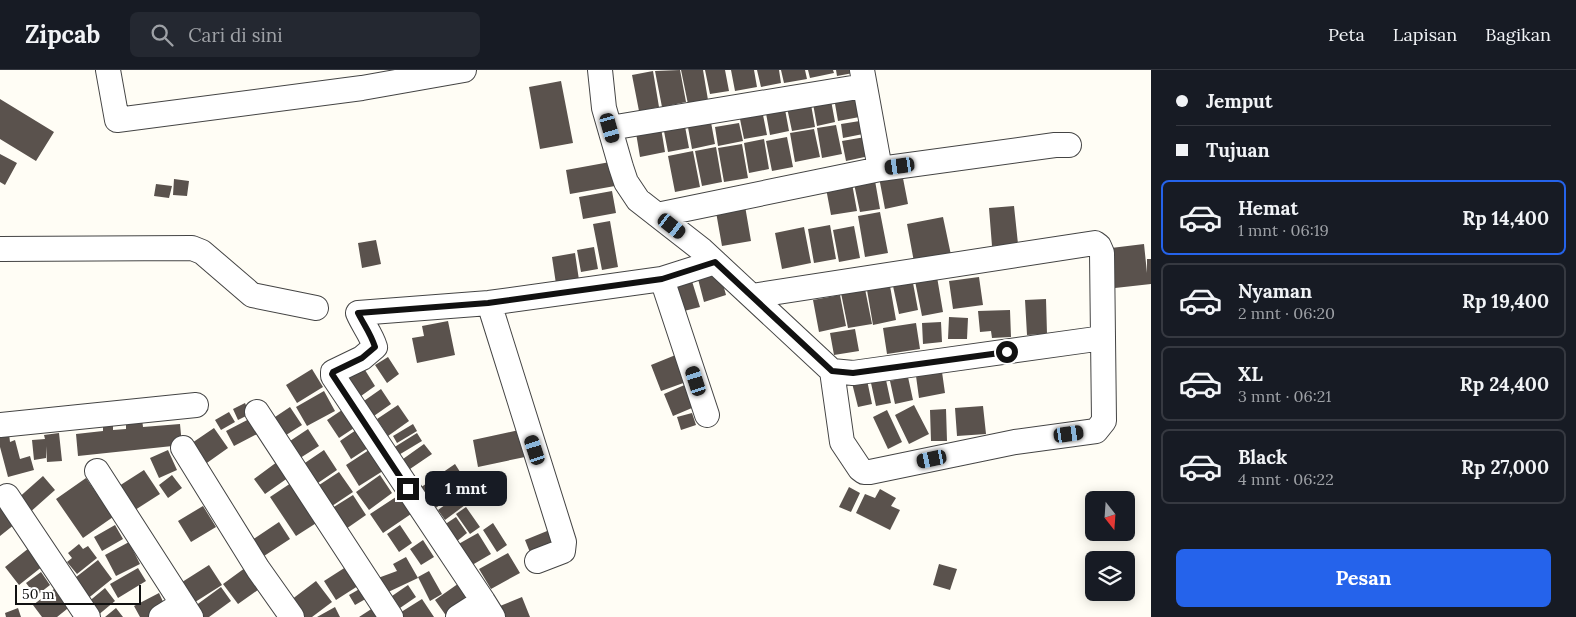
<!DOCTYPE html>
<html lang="id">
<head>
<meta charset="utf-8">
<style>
  :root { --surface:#171b24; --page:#242831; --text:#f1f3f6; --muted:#9ea1a6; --line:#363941; --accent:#2563eb }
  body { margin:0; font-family:Lora,serif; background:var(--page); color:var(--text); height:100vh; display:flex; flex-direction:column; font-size:19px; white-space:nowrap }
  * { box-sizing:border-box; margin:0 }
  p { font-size:16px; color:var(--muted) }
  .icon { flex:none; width:28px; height:28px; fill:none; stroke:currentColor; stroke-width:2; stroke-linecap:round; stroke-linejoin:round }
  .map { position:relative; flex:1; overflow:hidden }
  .side { display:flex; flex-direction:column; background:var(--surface); width:425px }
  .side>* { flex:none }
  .top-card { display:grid; align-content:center; height:110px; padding:0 25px; background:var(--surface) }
  .needle { width:32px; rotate:163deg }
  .controls { position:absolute; left:1085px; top:421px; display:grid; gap:10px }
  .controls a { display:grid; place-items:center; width:50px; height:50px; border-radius:8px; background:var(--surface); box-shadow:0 2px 12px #0003; font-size:25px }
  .scale { position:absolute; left:15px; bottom:12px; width:126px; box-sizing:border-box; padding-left:5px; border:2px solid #111; border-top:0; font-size:14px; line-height:18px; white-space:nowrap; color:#111; -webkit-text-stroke:4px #fff; paint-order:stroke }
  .end { position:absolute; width:22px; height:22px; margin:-11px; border:6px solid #111; background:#fff; box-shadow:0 0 0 2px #fff }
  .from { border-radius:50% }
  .bubble { position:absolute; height:35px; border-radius:8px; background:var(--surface); box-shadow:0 2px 12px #0003; font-size:16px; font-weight:700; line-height:35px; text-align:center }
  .car { position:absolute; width:15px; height:30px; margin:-15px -8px; border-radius:6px; box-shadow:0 0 4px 1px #0007; background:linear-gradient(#222 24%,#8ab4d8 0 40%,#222 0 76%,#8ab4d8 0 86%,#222 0) }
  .top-card b { display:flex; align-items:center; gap:18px; height:48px; font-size:19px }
  .top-card b+b { border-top:1px solid var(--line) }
  .top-card i { width:12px; height:12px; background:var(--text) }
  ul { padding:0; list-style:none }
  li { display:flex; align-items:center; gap:15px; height:75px; margin:0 10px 8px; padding:0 15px; border:2px solid var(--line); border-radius:8px }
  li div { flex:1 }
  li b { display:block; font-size:19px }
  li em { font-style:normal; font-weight:700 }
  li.active { border-color:var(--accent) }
  li>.icon { width:45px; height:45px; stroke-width:1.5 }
  .cta { display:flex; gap:10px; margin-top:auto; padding:10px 25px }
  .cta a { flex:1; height:58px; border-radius:8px; background:var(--accent); color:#fff; font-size:20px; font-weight:700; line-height:58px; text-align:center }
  header { display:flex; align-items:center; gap:30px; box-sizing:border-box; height:70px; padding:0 25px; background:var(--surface); border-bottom:1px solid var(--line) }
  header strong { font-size:24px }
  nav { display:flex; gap:28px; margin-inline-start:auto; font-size:18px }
  .search { width:350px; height:45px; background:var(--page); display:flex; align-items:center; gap:12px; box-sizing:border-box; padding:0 18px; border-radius:8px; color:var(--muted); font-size:19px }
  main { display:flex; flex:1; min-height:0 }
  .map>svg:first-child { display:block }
  .building { fill:#5a524d }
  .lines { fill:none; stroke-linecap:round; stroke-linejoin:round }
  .minor-casing { stroke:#444; stroke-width:26 }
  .minor { stroke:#fff; stroke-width:24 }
  .route { stroke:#111; stroke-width:6 }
</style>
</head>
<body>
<header>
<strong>Zipcab</strong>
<div class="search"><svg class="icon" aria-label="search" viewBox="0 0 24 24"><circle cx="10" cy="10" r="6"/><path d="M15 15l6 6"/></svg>Cari di sini</div>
<nav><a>Peta</a><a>Lapisan</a><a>Bagikan</a></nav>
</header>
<main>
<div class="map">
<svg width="1151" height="547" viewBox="0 0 1151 547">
  <rect width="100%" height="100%" fill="#fffdf5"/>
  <path class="building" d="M680 0 686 32 662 37 655 1Z
    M681 0H703L708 30 688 34Z
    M705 0H725L729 21 710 24Z
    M731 0H754L757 17 735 21Z
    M757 0H779L781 13 761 17Z
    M781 0H805L807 9 784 13Z
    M808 0H833L834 3 810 8Z
    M836 0H864V1L837 6Z
    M653 1 659 37 639 41 632 5Z
    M561 11 573 73 540 79 529 17Z
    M860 23 865 46 838 51 834 28Z
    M830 25 835 52 817 56 812 28Z
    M0 29 54 62 36 91 0 69Z
    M810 29 815 57 792 61 786 33Z
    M784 34 789 61 770 65 765 38Z
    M762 40 767 65 744 69 739 44Z
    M710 47 715 74 692 79 687 52Z
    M866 50 868 63 843 68 841 54Z
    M684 51 689 78 668 82 663 56Z
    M660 52 665 82 640 87 635 57Z
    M739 53 743 71 718 76 715 57Z
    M836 55 842 84 822 88 817 58Z
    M814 59 820 87 795 92 790 63Z
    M871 66 874 85 846 91 842 71Z
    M787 67 793 97 772 101 766 71Z
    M764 69 769 99 749 103 744 73Z
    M742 74 748 108 724 112 718 78Z
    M716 77 722 112 702 116 695 81Z
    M693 81 700 117 675 122 668 86Z
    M0 84 17 93 5 115 0 112Z
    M610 92 615 116 570 124 566 100Z
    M901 98 908 134 885 139 878 102Z
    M874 105 880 139 860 142 853 109Z
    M851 108 857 141 831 145 825 113Z
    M174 109 189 111 187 126 173 125Z
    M156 114 172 116 169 128 154 126Z
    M612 121 616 143 583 149 579 127Z
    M745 136 751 171 722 176 716 142Z
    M1014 136 1018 174 992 176 989 138Z
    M880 142 888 183 865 187 858 146Z
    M943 147 951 185 914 192 907 154Z
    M610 151 618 197 602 200 593 154Z
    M830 155 836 189 814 193 808 159Z
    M854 156 860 188 839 192 833 160Z
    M804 157 811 193 782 199 775 163Z
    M376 170 381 194 362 198 358 173Z
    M1144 174 1147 203V189H1151V214L1115 218 1111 178Z
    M594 177 598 199 581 202 577 180Z
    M575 183 579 210 556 214 552 187Z
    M720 203 726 225 704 232 698 209Z
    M937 207 943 242 922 246 915 211Z
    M979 207 983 235 953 239 949 211Z
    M691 208 700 237 684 241 675 213Z
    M913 213 918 240 899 244 893 216Z
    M890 216 896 250 873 255 867 220Z
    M865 219 872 254 848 258 841 223Z
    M840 225 846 256 819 262 813 230Z
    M1046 229 1047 264 1027 265 1025 230Z
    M1010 240 1011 267 992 268 991 261 980 262 978 241Z
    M949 247 968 248 967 269H948Z
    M448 251 455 285 417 293 412 268 424 266 422 256Z
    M941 252 942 272 923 274 922 253Z
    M916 253 920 279 887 284 883 258Z
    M855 259 859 281 834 285 830 263Z
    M678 284 689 311 661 321 651 295Z
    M388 287 399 304 387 313 375 295Z
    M360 292 375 316 354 331 345 303Z
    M312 299 323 317 297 333 286 315Z
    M942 302 945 323 919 328 916 306Z
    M908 307 913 330 895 334 890 311Z
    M867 310 872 334 858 337 852 313Z
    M886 310 891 333 876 336 871 313Z
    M689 313 699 335 673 346 664 324Z
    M381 319 391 334 371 348 361 333Z
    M324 321 335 341 307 356 296 337Z
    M245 333 250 344 238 350 233 339Z
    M398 335 409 351 388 366 377 349Z
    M914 335 929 364 909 374 895 345Z
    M983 336 986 364 957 366 955 338Z
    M290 337 302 355 283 367 272 349Z
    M345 338 357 356 339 368 327 350Z
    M946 339 947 371H931L930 340Z
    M887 340 902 372 888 379 873 347Z
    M229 342 235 352 221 360 215 350Z
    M692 343 696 355 681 360 677 347Z
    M253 347 261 362 234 376 226 361Z
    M142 349 143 357 180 354 182 375 78 386 76 364 103 361V353L113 352V360L126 359V350Z
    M413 354 417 361 397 373 393 366Z
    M214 358 228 378 204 395 189 375Z
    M359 358 371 376 351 389 340 371Z
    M308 359 319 376 297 390 287 373Z
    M519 360 525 387 478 397 473 370Z
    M59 363 62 391 47 392 46 376V388L34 390 32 370 45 369 44 365Z
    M417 363 422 371 397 386 393 378Z
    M9 364 10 372 15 370 20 389 30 386 34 400 8 407 0 377V365Z
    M424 374 432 384 410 399 403 389Z
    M372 378 386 399 359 416 346 395Z
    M168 380 177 400 159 408 150 388Z
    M324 380 337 400 312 417 299 397Z
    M281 389 292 405 265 424 254 409Z
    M455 394 469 416 431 441 417 420Z
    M144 400 160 424 135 440 119 416Z
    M339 402 353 422 326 440 313 419Z
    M172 405 182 418 168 428 159 415Z
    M380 405 392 423 369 440 356 422Z
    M43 406 55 420 28 444 16 430Z
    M86 408 113 447 83 468 56 429Z
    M294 411 321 450 296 466 270 427Z
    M849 417 860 423 851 442 839 437Z
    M880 419 896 428 891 436 900 440 890 460 856 443 865 424 875 428Z
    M353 425 366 445 343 461 329 440Z
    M399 425 411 444 383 463 370 444Z
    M457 426 465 435 445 450 438 440Z
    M203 436 216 457 191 472 178 451Z
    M2 437 15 454 0 466V438Z
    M466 437 480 457 470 464 456 444Z
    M456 447 467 463 456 472 444 455Z
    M279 452 290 469 261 488 249 472Z
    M493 453 507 475 497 482 483 460Z
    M115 455 123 469 102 481 94 467Z
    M400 455 412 473 399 482 387 464Z
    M552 459 560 479 533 490 525 470Z
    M478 463 491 484 467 498 455 476Z
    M423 470 434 487 421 495 410 479Z
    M129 472 140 494 116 506 105 485Z
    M79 474 83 479 88 476 97 488 77 504 67 492 72 488 68 483Z
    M29 478 43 496 19 515 5 497Z
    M508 483 520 503 491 519 479 499Z
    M406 487 418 508 384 524 378 508 397 501 393 494Z
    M98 490 112 509 86 530 71 511Z
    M939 494 957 499 950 520 933 515Z
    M209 495 222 515 192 534 179 514Z
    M249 495 265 515 238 534 223 514Z
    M349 495 361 514 336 530 324 511Z
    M138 498 146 511 118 528 110 514Z
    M429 501 442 524 430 531 418 507Z
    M41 502 50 515 36 526 26 513Z
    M316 511 332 532 312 547H304L291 530Z
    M462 511 476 530 447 547 435 530Z
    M408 515 416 527 400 538 392 526Z
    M58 516 72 535 57 547H42L33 535Z
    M221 517 231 531 209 547H203L195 536Z
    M363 517 369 527 355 535 349 525Z
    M105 518 115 531 97 546 87 533Z
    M159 523 166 538 148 547H140L134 536Z
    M522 527 530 547H504L500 536Z
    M422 529 434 547H400L398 544Z
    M376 536 383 547H359Z
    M335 537 340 547H317Z
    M18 538 21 547H6L5 543Z
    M116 538 123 547H105Z"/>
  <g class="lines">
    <g class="minor-casing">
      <path id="minor" d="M108 0 117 50 362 18 464 0
        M600 0 604 38 621 97 626 112 638 130 702 180 832 301 853 303 1103 268 1102 183 1099 176 1095 173 752 226
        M862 0 880 99
        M610 58 864 16
        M657 145 880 99 1055 75H1069
        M0 179 192 178 202 182 252 225 316 238
        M662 209 707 345
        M489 233 564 472 563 481 537 491
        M832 301 842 372 860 399 864 402H870L1015 372 1096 361 1104 351 1103 268
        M257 342 391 547
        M0 355 196 335
        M183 378 258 499 292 547
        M97 401 191 547
        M7 426 88 547
        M483 531 333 306V302L362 288 375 277C371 264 363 255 358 243L489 233 662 209 715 192
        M161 547 182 534
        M458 547 483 531 493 547"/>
    </g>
    <use href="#minor" class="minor"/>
  </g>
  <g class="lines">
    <path class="route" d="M408 419 332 304 333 302 362 288 375 277C371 264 364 255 358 243L488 233 662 209 715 192 832 301 853 303 1007 282"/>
  </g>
</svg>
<div class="controls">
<a><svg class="needle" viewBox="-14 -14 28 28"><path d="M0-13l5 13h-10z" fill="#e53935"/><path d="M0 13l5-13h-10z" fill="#9ea1a6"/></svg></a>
<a><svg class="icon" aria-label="layers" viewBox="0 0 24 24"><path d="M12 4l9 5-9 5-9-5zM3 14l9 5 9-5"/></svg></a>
</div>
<div class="scale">50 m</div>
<i class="end from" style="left:1007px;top:282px"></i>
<i class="end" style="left:408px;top:419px"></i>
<div class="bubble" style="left:425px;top:401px;width:82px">1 mnt</div>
<i class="car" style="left:610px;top:58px;rotate:164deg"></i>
<i class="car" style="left:900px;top:96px;rotate:262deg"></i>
<i class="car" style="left:672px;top:156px;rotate:128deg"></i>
<i class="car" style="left:696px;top:311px;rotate:342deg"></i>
<i class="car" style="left:1069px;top:364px;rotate:82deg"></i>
<i class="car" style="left:535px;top:380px;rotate:342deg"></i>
<i class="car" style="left:932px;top:389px;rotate:258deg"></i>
</div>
<section class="side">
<div class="top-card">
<b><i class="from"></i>Jemput</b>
<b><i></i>Tujuan</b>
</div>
<ul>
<li class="active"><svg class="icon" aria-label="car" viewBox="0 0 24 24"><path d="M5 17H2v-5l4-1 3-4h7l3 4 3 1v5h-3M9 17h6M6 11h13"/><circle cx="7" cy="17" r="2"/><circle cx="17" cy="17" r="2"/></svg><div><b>Hemat</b><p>1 mnt · 06:19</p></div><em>Rp 14,400</em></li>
<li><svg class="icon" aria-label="car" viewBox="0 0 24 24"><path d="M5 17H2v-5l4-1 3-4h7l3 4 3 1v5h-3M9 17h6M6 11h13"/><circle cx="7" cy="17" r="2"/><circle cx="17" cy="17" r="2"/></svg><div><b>Nyaman</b><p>2 mnt · 06:20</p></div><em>Rp 19,400</em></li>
<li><svg class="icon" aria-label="car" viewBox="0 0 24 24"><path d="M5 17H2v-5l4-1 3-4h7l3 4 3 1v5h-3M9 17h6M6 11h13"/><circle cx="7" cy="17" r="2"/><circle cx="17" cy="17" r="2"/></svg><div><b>XL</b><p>3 mnt · 06:21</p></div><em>Rp 24,400</em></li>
<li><svg class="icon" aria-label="car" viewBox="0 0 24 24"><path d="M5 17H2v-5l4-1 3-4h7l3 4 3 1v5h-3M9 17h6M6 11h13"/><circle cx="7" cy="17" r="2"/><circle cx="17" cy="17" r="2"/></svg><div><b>Black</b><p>4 mnt · 06:22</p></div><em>Rp 27,000</em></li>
</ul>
<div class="cta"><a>Pesan</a></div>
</section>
</main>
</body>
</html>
